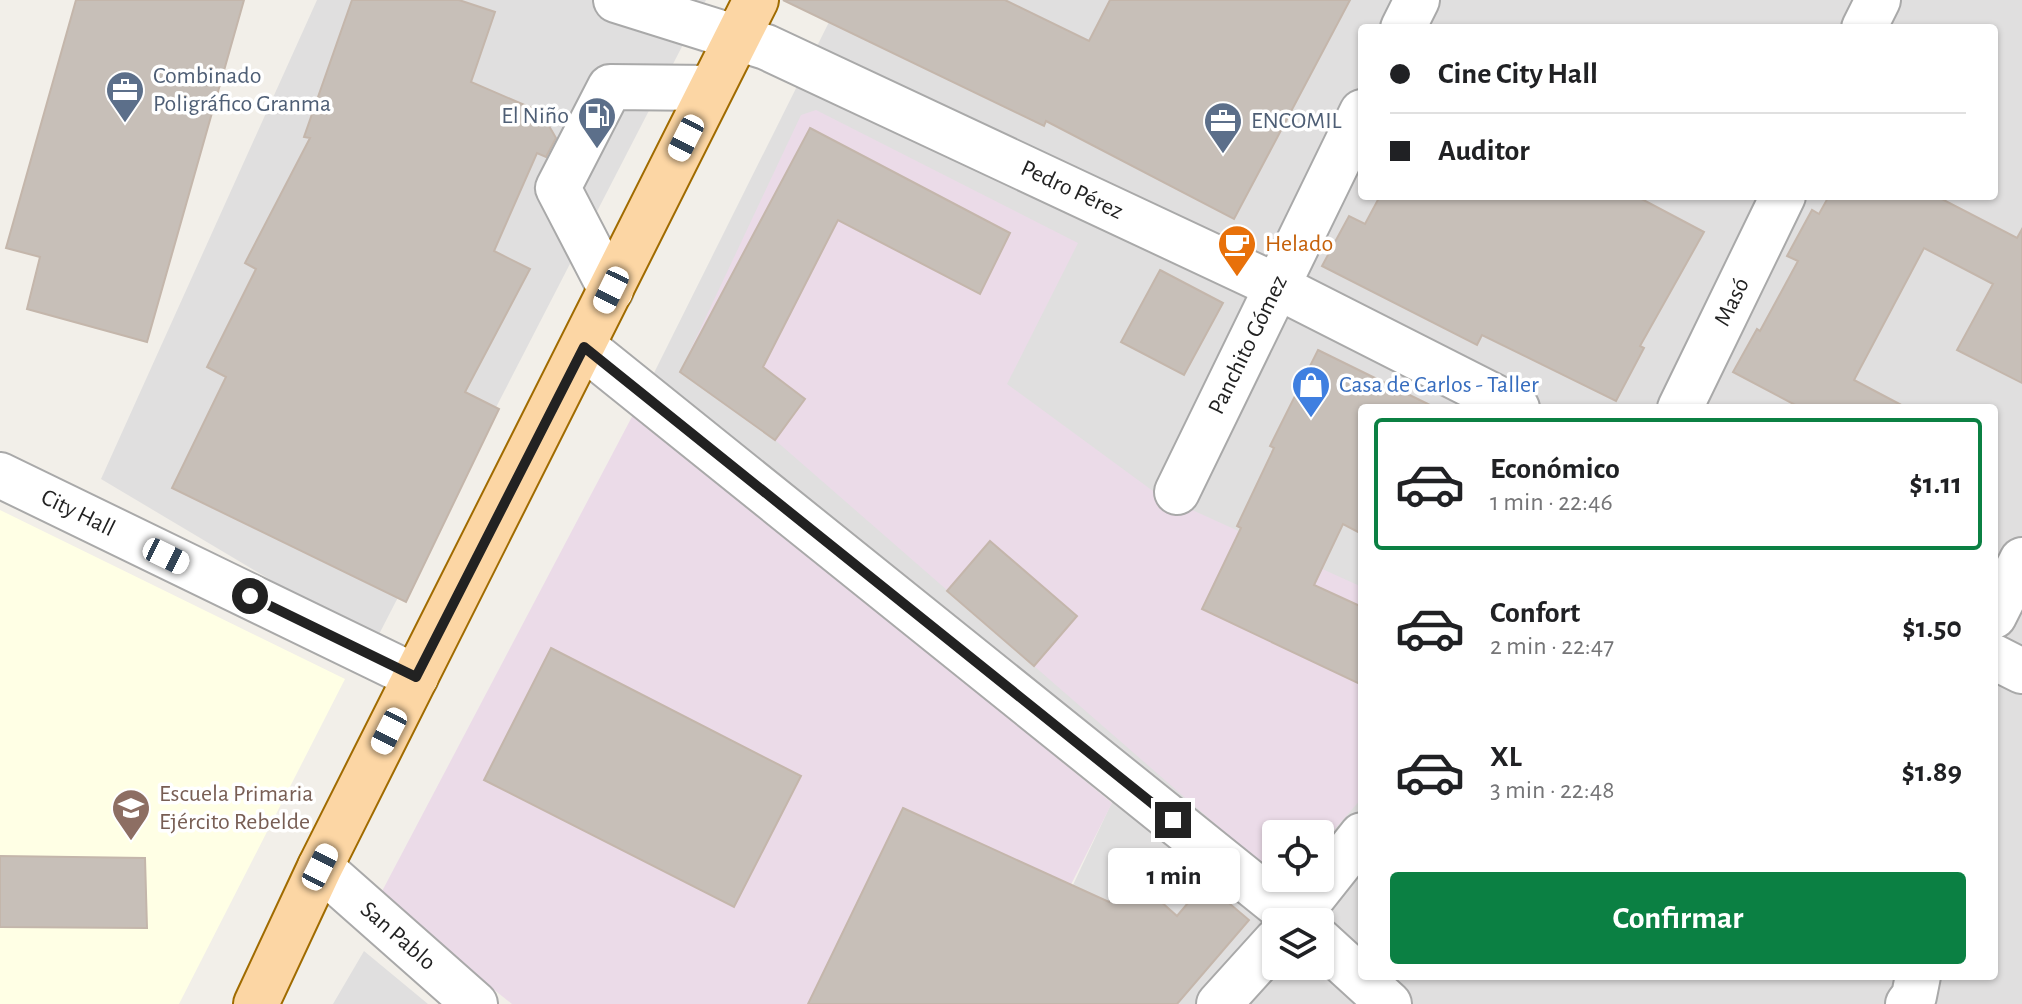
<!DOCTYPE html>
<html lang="es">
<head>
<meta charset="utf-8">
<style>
  :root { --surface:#fff; --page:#f2f2f2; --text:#202124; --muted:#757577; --line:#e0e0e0; --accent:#0b8043 }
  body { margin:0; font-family:"Alegreya Sans",sans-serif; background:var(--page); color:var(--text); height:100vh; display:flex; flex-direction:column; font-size:30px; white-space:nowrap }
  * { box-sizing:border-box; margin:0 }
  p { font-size:26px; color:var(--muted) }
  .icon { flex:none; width:44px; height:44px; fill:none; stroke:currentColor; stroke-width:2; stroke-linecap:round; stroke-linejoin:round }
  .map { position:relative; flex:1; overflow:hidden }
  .details { position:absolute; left:1358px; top:404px; width:640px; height:576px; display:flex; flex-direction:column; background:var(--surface); border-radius:8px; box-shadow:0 2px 6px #0004 }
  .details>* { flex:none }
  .guide { position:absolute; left:1358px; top:24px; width:640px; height:176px; border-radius:8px; box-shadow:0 2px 6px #0004; display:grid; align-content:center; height:176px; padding:0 32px; background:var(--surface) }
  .buttons { position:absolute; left:1262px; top:820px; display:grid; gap:16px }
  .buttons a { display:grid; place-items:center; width:72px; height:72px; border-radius:8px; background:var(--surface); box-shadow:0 2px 6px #0004; font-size:40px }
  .end { position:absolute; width:36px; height:36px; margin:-18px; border:10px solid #222; background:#fff; box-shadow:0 0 0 4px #fff }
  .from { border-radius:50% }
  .bubble { position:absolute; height:56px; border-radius:8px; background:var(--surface); box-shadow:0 2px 6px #0004; font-size:26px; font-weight:700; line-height:56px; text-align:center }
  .car { position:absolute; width:24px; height:48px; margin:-24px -12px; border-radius:10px; box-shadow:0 0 6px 2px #0007; background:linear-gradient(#fff 24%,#345 0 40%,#fff 0 76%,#345 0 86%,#fff 0) }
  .guide b { display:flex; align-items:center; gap:28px; height:76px; font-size:30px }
  .guide b+b { border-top:2px solid var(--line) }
  .guide i { width:20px; height:20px; background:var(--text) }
  ul { padding:14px 0 0; list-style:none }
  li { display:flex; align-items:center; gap:24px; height:132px; margin:0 16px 12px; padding:0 16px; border:4px solid transparent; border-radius:8px }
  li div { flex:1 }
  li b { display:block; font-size:30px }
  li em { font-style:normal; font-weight:700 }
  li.selected { border-color:var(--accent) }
  li>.icon { width:72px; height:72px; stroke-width:1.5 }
  .primary-button { display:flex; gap:16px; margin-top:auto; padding:16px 32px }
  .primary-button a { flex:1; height:92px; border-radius:8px; background:var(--accent); color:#fff; font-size:32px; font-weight:700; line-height:92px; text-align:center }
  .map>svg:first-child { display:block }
  .residential { fill:#e0dfdf; fill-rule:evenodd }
  .industrial { fill:#ebdbe8 }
  .education { fill:#ffffe5 }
  .building { fill:#c7bfb8; stroke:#c4b6ab; stroke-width:2 }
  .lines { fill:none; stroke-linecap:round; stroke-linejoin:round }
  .minor-casing { stroke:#a9a9a9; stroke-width:48 }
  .major-casing { stroke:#a06b00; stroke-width:48 }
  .minor { stroke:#fff; stroke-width:44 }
  .major { stroke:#fcd6a4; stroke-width:44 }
  .route { stroke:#222; stroke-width:10 }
  .labels { text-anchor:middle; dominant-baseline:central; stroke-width:7; stroke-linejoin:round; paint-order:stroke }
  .service-label { font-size:24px; fill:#4e5e75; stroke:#fff; text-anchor:start }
  .street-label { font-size:24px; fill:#222; stroke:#fff }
  .food-label { font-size:24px; fill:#c56008; stroke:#fff; text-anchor:start }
  .shop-label { font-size:24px; fill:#366cbe; stroke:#fff; text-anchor:start }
  .education-label { font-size:24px; fill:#785e54; stroke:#fff; text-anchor:start }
</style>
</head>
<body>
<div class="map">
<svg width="2022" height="1004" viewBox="0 0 2022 1004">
  <rect width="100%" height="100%" fill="#f2efe9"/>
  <path class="residential" d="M317 0H706L375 642 101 479Z
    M840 0H2022V1004H1017L1112 802 635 411ZM1362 28H1994V196H1362ZM1362 408H1994V976H1362ZM1276 834H1320V878H1276ZM1276 922H1320V966H1276Z
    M364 951 428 1004H333Z"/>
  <path class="industrial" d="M816 110 1078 243 1007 384 1157 494 1362 587V798L1320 846V834H1276V877L775 440 680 372 801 115Z
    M635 411 1112 803 1011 1004H512L379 897Z"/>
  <path class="education" d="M0 510 345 679 179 1004H0Z"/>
  <path class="building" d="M76 0H244L147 342 27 309 40 257 6 248Z
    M352 0H459L495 12 471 82 541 112 556 138 546 157 537 153 494 251 530 269 465 392 499 409 406 602 172 488 226 377 207 367 256 269 245 263 310 138 304 137Z
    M783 0H1005L1089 41 1110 0H1350L1234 219 1046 121 1044 126Z
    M810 128 1010 233 980 294 838 220 763 367 805 399 775 440 680 372Z
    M1380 196H1636L1704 232 1640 346 1644 348 1616 401 1482 335 1477 345 1322 266 1349 216 1365 224Z
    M1829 196H1936L2017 238 2022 229V383L1957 350 1993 284 1924 248 1854 380 1907 408H1801L1733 372 1757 329 1760 331 1798 261 1787 256 1812 210 1819 214Z
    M1160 270 1223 303 1184 375 1121 342Z
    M1318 350 1436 408H1362V534L1343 524 1314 585 1362 607V685L1202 609 1241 528 1237 526 1274 448 1270 446Z
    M990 541 1077 616 1034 666 947 591Z
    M551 648 801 776 734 907 484 780Z
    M903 808 1109 902 1132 876 1177 916 1205 883 1249 920 1177 1004H808Z
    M0 856 145 858 147 928 0 927Z"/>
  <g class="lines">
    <g class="minor-casing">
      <path id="minor" d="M616 0 766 47 1276 286 1517 408
        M1403 28 1417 0
        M1864 28 1878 0
        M611 290 558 188 610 87 711 88
        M584 347 1299 922
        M1680 408 1783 196
        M0 475 416 677
        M1177 492 1362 112
        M1994 616 2022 560
        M1994 657 2022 671
        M320 867 475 1004
        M1293 922 1362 835
        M1320 941 1389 1004
        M1219 1004 1276 941
        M1908 1004 1914 996 1918 976"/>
    </g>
    <g class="major-casing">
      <path id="major" d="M256 1004 320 867 756 0"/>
    </g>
    <use href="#minor" class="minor"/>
    <use href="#major" class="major"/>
  </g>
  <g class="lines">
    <path class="route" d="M250 596 416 677 584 347 1173 820"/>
  </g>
  <defs>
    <g id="office-pin" transform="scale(2)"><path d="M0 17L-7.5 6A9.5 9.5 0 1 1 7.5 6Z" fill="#5c6f8a" stroke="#fff"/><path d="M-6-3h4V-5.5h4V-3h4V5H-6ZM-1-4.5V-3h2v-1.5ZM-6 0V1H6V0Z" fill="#fff"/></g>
    <g id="fuel-pin" transform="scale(2)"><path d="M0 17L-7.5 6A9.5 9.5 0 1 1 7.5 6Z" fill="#5c6f8a" stroke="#fff"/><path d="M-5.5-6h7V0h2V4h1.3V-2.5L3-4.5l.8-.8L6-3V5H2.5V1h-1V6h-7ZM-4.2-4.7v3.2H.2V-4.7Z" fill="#fff"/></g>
    <g id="cafe-pin" transform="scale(2)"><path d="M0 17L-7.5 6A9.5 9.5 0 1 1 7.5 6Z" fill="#e8710a" stroke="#fff"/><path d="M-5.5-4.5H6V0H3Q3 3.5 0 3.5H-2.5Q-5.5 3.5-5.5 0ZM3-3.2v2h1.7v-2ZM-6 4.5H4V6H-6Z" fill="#fff"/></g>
    <g id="shop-pin" transform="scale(2)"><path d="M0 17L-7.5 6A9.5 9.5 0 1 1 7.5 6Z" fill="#3f7fe0" stroke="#fff"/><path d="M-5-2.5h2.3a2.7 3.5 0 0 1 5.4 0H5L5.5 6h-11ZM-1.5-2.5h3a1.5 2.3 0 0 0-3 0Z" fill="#fff"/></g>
    <g id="school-pin" transform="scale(2)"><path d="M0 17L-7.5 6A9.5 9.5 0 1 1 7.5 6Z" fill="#8d6e63" stroke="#fff"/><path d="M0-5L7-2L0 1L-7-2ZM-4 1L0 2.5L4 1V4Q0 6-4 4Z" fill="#fff"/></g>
  </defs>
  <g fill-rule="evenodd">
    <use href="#office-pin" x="125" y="90"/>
    <use href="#fuel-pin" x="597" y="116"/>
    <use href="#office-pin" x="1223" y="121"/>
    <use href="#cafe-pin" x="1237" y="244"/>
    <use href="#shop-pin" x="1311" y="385"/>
    <use href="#school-pin" x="131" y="808"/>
  </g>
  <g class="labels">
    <g class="service-label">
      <text x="153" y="76">Combinado<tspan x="153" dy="28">Poligráfico Granma</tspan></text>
      <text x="569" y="116" text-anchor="end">El Niño</text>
      <text x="1251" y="121">ENCOMIL</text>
    </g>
    <g class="street-label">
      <text transform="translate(1072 190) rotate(25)">Pedro Pérez</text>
      <text transform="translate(1732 302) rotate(-64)">Masó</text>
      <text transform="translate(1248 345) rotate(-64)">Panchito Gómez</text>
      <text transform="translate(78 513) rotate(26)">City Hall</text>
      <text transform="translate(398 936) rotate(41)">San Pablo</text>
    </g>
    <g class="food-label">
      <text x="1265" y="244">Helado</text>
    </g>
    <g class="shop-label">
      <text x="1339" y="385">Casa de Carlos - Taller</text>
    </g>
    <g class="education-label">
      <text x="159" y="794">Escuela Primaria<tspan x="159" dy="28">Ejército Rebelde</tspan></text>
    </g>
  </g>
</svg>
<div class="buttons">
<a><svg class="icon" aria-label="locate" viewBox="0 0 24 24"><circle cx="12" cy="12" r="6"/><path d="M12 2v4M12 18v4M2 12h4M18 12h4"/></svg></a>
<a><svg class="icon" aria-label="layers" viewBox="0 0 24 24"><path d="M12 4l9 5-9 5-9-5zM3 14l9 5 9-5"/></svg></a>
</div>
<i class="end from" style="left:250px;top:596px"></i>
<i class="end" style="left:1173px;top:820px"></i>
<div class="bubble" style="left:1108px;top:848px;width:132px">1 min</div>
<i class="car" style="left:686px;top:138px;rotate:207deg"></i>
<i class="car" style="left:611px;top:290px;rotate:206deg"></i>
<i class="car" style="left:166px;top:556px;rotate:116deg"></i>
<i class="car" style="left:389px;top:731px;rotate:207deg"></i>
<i class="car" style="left:320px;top:867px;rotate:27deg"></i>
<div class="guide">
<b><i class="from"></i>Cine City Hall</b>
<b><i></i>Auditor</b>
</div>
<section class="details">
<ul>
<li class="selected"><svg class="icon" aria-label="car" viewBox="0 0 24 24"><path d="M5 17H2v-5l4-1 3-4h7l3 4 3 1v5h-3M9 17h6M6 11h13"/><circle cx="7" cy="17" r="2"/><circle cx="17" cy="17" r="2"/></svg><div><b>Económico</b><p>1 min · 22:46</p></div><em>$1.11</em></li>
<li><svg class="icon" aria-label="car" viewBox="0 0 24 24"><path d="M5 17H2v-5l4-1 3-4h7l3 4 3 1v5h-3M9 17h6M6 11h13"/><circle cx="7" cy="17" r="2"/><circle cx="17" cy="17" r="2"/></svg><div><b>Confort</b><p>2 min · 22:47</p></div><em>$1.50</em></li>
<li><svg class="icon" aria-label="car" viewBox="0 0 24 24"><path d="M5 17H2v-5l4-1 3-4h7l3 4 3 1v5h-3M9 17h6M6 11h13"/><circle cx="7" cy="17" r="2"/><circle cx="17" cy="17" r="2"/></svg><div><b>XL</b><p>3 min · 22:48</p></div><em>$1.89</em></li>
</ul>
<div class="primary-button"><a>Confirmar</a></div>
</section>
</div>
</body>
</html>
